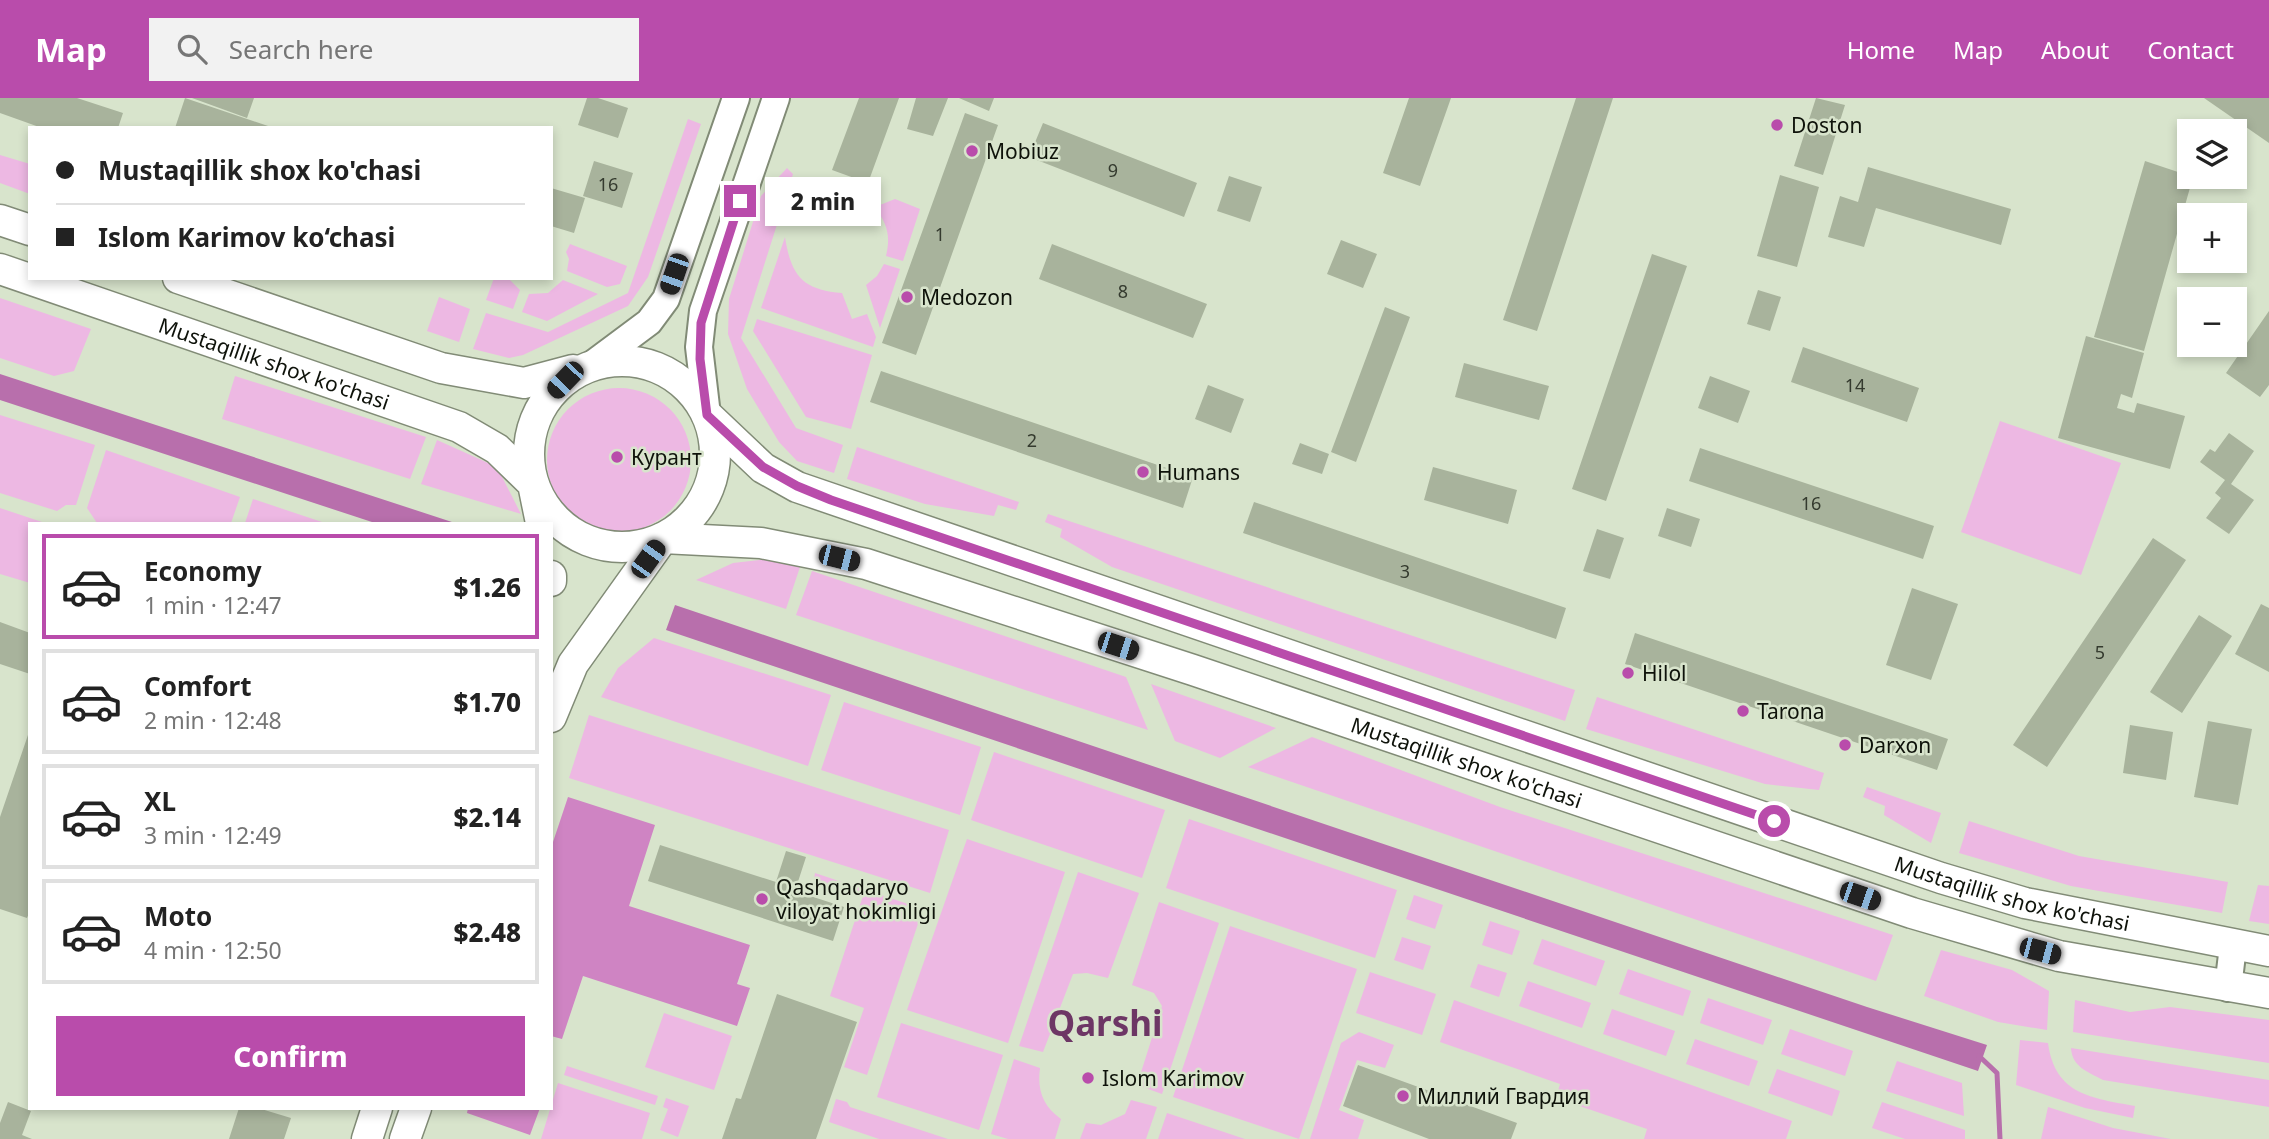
<!DOCTYPE html>
<html lang="en">
<head>
<meta charset="utf-8">
<style>
  :root { --surface:#fff; --page:#f2f2f2; --text:#222; --muted:#767676; --line:#e0e0e0; --accent:#b94cab }
  body { margin:0; font-family:"Noto Sans",sans-serif; background:var(--page); color:var(--text); height:100vh; display:flex; flex-direction:column; font-size:26px; white-space:nowrap }
  * { box-sizing:border-box; margin:0 }
  p { font-size:23px; color:var(--muted) }
  .icon { flex:none; width:38px; height:38px; fill:none; stroke:currentColor; stroke-width:2; stroke-linecap:round; stroke-linejoin:round }
  .map { position:relative; flex:1; overflow:hidden }
  .panel { position:absolute; left:28px; top:424px; width:525px; height:588px; display:flex; flex-direction:column; background:var(--surface); border-radius:0px; box-shadow:0 4px 10px #0003 }
  .panel>* { flex:none }
  .hud { position:absolute; left:28px; top:28px; width:525px; height:154px; border-radius:0px; box-shadow:0 4px 10px #0003; display:grid; align-content:center; height:154px; padding:0 28px; background:var(--surface) }
  .tools { position:absolute; left:2177px; top:21px; display:grid; gap:14px }
  .tools a { display:grid; place-items:center; width:70px; height:70px; border-radius:0px; background:var(--surface); box-shadow:0 4px 10px #0003; font-size:35px }
  .end { position:absolute; width:32px; height:32px; margin:-16px; border:9px solid #b94cab; background:#fff; box-shadow:0 0 0 4px #fff }
  .from { border-radius:50% }
  .bubble { position:absolute; height:49px; border-radius:0px; background:var(--surface); box-shadow:0 4px 10px #0003; font-size:23px; font-weight:800; line-height:49px; text-align:center }
  .car { position:absolute; width:21px; height:42px; margin:-21px -10px; border-radius:9px; box-shadow:0 0 5px 2px #0007; background:linear-gradient(#222 24%,#8ab4d8 0 40%,#222 0 76%,#8ab4d8 0 86%,#222 0) }
  .hud b { display:flex; align-items:center; gap:24px; height:66px; font-size:26px }
  .hud b+b { border-top:2px solid var(--line) }
  .hud i { width:18px; height:18px; background:var(--text) }
  ul { padding:12px 0 0; list-style:none }
  li { display:flex; align-items:center; gap:21px; height:105px; margin:0 14px 10px; padding:0 14px; border:4px solid var(--line); border-radius:0px }
  li div { flex:1 }
  li b { display:block; font-size:26px }
  li em { font-style:normal; font-weight:800 }
  li.current { border-color:var(--accent) }
  li>.icon { width:63px; height:63px; stroke-width:1.5 }
  .button { display:flex; gap:14px; margin-top:auto; padding:14px 28px }
  .button a { flex:1; height:80px; border-radius:0px; background:var(--accent); color:#fff; font-size:28px; font-weight:800; line-height:80px; text-align:center }
  header { display:flex; align-items:center; gap:42px; box-sizing:border-box; height:98px; padding:0 35px; background:var(--accent); color:#fff }
  header strong { font-size:33px }
  nav { display:flex; gap:38px; margin-inline-start:auto; font-size:24px }
  .search { width:490px; height:63px; background:var(--page); display:flex; align-items:center; gap:18px; box-sizing:border-box; padding:0 24px; border-radius:0px; color:var(--muted); font-size:26px }
  .map>svg:first-child { display:block }
  .green { fill:#edb8e3 }
  .forest { fill:#cf84c3 }
  .water { fill:#b86fac }
  .lines { fill:none; stroke-linecap:round; stroke-linejoin:round }
  .stream { stroke:#b86fac; stroke-width:5 }
  .building { fill:#a8b39c }
  .secondary-casing { stroke:#818b76; stroke-width:30 }
  .primary-casing { stroke:#818b76; stroke-width:33 }
  .secondary { stroke:#fff; stroke-width:26 }
  .primary { stroke:#fff; stroke-width:30 }
  .route { stroke:#b94cab; stroke-width:9 }
  .poi-dot { fill:#b94cab; stroke:#d8e4cc; stroke-width:2.5 }
  .labels { text-anchor:middle; dominant-baseline:central; stroke-width:5; stroke-linejoin:round; paint-order:stroke }
  .number-label { font-size:18px; fill:#343a2e }
  .poi-label { font-size:21px; fill:#0e120a; stroke:#d8e4cc; text-anchor:start }
  .street-label { font-size:21px; fill:#0e120a; stroke:#d8e4cc }
  .town-label { font-size:35px; font-weight:bold; fill:#6d3665; stroke:#d8e4cc }
</style>
</head>
<body>
<header>
<strong>Map</strong>
<div class="search"><svg class="icon" aria-label="search" viewBox="0 0 24 24"><circle cx="10" cy="10" r="6"/><path d="M15 15l6 6"/></svg>Search here</div>
<nav><a>Home</a><a>Map</a><a>About</a><a>Contact</a></nav>
</header>
<div class="map">
<svg width="2269" height="1041" viewBox="0 0 2269 1041">
  <rect width="100%" height="100%" fill="#d8e4cc"/>
  <path class="green" d="M688 21 701 26 648 179 628 208 523 257 509 260 473 251 486 215 548 234 628 195Z
    M0 57 30 66V96L0 85Z
    M787 70 793 76 741 240 796 330 843 347 834 375 797 363 779 344 747 291 728 236 729 201 761 98Z
    M895 101 920 111 903 163 886 158C891 137 887 126 875 109Z
    M785 139C791 178 803 192 842 195L852 221 867 216 876 239 873 249 761 210Z
    M570 146 627 168 620 186 607 189 567 173 569 161 566 154Z
    M884 166 900 171 880 230 866 187 877 178Z
    M494 180H508L520 192 513 211 486 202Z
    M563 182 598 196 547 223 522 214 529 196 548 195Z
    M439 199 470 211 459 244 427 233Z
    M0 200 91 231 74 273 54 278 0 260Z
    M757 221 872 257 851 331 806 319 753 233Z
    M235 278 426 339 410 381 222 321Z
    M547 362a72 72 0 1 1 144 0a72 72 0 1 1-144 0Z
    M0 317 95 347 76 407H66L57 413 0 395Z
    M2000 323 2121 365 2081 477 1961 434Z
    M437 342 497 369 521 416 421 386Z
    M857 349 1019 404 1016 412 998 407 994 418 925 406 847 381Z
    M106 352 240 399 231 425H97L87 410Z
    M253 401 325 425H245Z
    M0 410 45 425H30V485L0 476Z
    M1048 416 1575 592 1565 623 1112 469 1060 439 1062 431 1045 424Z
    M769 461 800 469 786 511 696 482 733 465Z
    M812 473 1126 579 1148 632 796 517Z
    M654 540 831 597 808 668 601 599 618 570Z
    M1151 586 1276 630 1220 660 1175 643Z
    M1597 599 1824 675 1819 692 1765 686 1586 631Z
    M844 604 981 649 960 717 821 672Z
    M589 617 949 732 930 795 569 680Z
    M1312 639 1500 709 1893 837 1876 883 1248 669Z
    M994 654 1165 712 1142 780 971 722Z
    M1867 689 1941 715 1931 745 1884 717 1885 708 1863 699Z
    M1189 721 1397 792 1375 860 1166 790Z
    M1969 723 2079 758 2228 784 2222 815 2071 788 1959 755Z
    M967 741 1065 774 1008 945 907 912Z
    M1078 774 1139 795 1108 880 1087 875 1073 876 1043 954 1019 948Z
    M815 775 923 811 867 977 844 969 864 910 830 898 863 798 814 781Z
    M2258 787 2269 788V826L2249 823Z
    M1414 797 1443 807 1435 831 1406 821Z
    M1159 804 1219 825 1162 996 1137 987 1162 908 1154 895 1132 887Z
    M1490 823 1520 833 1512 857 1482 847Z
    M1230 828 1357 871 1299 1041 1173 999Z
    M1402 839 1431 848 1423 872 1394 862Z
    M1542 841 1605 863 1596 888 1533 866Z
    M1941 852 2012 872 2049 893 2047 932 1998 924 1924 898Z
    M1478 866 1507 875 1499 899 1470 889Z
    M1628 871 1691 893 1683 918 1619 896Z
    M1370 874 1436 896 1422 937 1356 915Z
    M1528 883 1591 905 1582 930 1519 908Z
    M1708 900 1772 922 1763 947 1700 925Z
    M1454 902 1792 1023 1786 1041H1644L1647 1031 1556 1000 1560 986 1440 944Z
    M2075 902 2130 914 2170 909 2269 922V965L2073 934Z
    M1612 911 1675 933 1666 958 1603 936Z
    M664 915 732 938 714 992 645 969Z
    M901 925 1003 957 979 1032 877 999Z
    M1790 931 1853 953 1845 978 1781 956Z
    M1359 934 1394 947 1385 970 1357 962 1339 1012 1364 1022 1358 1041H1310L1341 945Z
    M1695 941 1758 963 1749 988 1686 966Z
    M2020 942 2048 945C2055 997 2092 1000 2135 1008L2133 1020 2085 1010 2016 987Z
    M2071 950 2269 982V1009L2103 982C2088 974 2072 969 2071 950Z
    M1014 961 1040 970C1037 993 1043 1008 1061 1021L1055 1041H1008L991 1036Z
    M1897 963 1962 985 1964 1018 1886 993Z
    M567 968 658 998 655 1007 564 977Z
    M1777 971 1840 993 1832 1018 1768 995Z
    M558 985 650 1015 642 1041H541Z
    M666 1000 689 1008 678 1039 660 1032 668 1011 663 1009Z
    M836 1001 847 1004 850 1009 948 1041H879L829 1024Z
    M1131 1002 1157 1009 1146 1041H1080L1086 1025 1101 1027 1125 1016Z
    M1882 1004 1965 1032V1041H1905L1872 1030Z
    M2048 1009 2113 1030 2171 1041H2041Z
    M1167 1015 1245 1041H1158Z"/>
  <path class="forest" d="M568 699 655 727 629 808 750 847 737 886 750 890 737 928 583 878 562 941 551 938V750Z
    M468 1010H540L530 1037 467 1015Z"/>
  <path class="water" d="M0 276 455 425H375L0 302Z
    M675 507 1867 909 1987 947 1978 973 666 532Z"/>
  <g class="lines">
    <path class="stream" d="M1979 958 1997 975 2000 1041"/>
  </g>
  <path class="building" d="M0 0H77L123 15 118 30H42L0 15Z
    M185 0 271 29V30H175Z
    M192 0H254L247 20Z
    M587 0H598L628 10 618 40 578 27Z
    M859 0H899L868 85 832 72Z
    M916 0H948L933 38 907 31Z
    M959 0H994L989 13Z
    M1409 0H1451L1420 88 1383 75Z
    M1576 0H1613L1537 233 1503 222Z
    M1816 0 1845 7 1823 77 1794 68Z
    M2204 0H2269V45Z
    M965 15 998 27 916 257 882 245Z
    M1043 25 1197 85 1184 119 1029 59Z
    M594 63 633 75 622 110 583 98Z
    M2145 63 2193 79 2144 253 2094 239Z
    M1868 69 2011 111 2001 147 1876 110 1864 149 1828 139 1840 98 1858 104Z
    M1780 77 1819 89 1797 169 1757 158Z
    M1229 78 1262 89 1250 124 1217 113Z
    M551 90 585 100 574 135 551 128Z
    M1341 142 1377 156 1363 190 1327 176Z
    M1052 146 1207 206 1193 240 1039 181Z
    M1652 156 1687 168 1606 403 1572 391Z
    M1758 192 1781 199 1770 233 1747 226Z
    M1385 209 1410 219 1356 364 1331 354Z
    M2269 213V287L2260 299 2226 275Z
    M2086 238 2144 255 2132 300 2121 296 2117 310 2134 315 2137 305 2185 318 2170 371 2058 340Z
    M1803 249 1919 290 1907 324 1791 284Z
    M1464 265 1549 288 1539 322 1455 299Z
    M881 273 1193 379 1183 410 870 304Z
    M1710 278 1750 293 1738 325 1698 310Z
    M1208 287 1244 301 1231 335 1195 321Z
    M2229 335 2254 353 2231 386 2254 402 2229 436 2206 420 2221 400 2215 395 2225 382 2200 364 2210 351 2215 354Z
    M1300 345 1329 356 1322 376 1292 366Z
    M1700 350 1934 428 1923 461 1689 383Z
    M1433 369 1517 392 1508 426 1424 402Z
    M1254 404 1566 510 1556 541 1243 435Z
    M1667 410 1700 421 1691 449 1658 438Z
    M1597 431 1624 440 1610 481 1583 473Z
    M2153 440 2186 462 2047 669 2013 647Z
    M1912 490 1958 506 1931 582 1886 567Z
    M2261 506 2269 510V574L2235 556Z
    M2199 517 2232 538 2182 615 2150 594Z
    M0 524 30 535V576L0 566Z
    M1635 535 1948 641 1937 672 1625 566Z
    M2208 623 2252 631 2238 707 2194 699Z
    M2130 627 2173 634 2166 682 2123 675Z
    M29 634 30 813 27 820 0 811V719Z
    M660 747 776 784 786 753 806 759 795 793 844 809 833 843 648 783Z
    M777 896 857 924 816 1041H722L736 1000 741 1001Z
    M1358 967 1517 1025 1511 1041H1429L1343 1008Z
    M8 1004 31 1013 22 1037 32 1041H0V1025Z
    M239 1010H258L291 1020 284 1041H229Z"/>
  <g class="lines">
    <g class="secondary-casing">
      <path id="secondary" d="M590 268 649 224 666 201 736 0
        M707 317 699 249 703 213 776 0
        M2228 890 2233 848"/>
    </g>
    <g class="primary-casing">
      <g id="primary">
        <path d="M0 122 30 132"/>
        <path id="s1" d="M0 171 459 329 497 351 533 386 541 425"/>
        <path d="M178 180 441 270 524 285 573 272"/>
        <circle cx="622" cy="356" r="93"/>
        <path id="s2" d="M707 317 763 370 797 389 1941 780 2025 805 2269 853"/>
        <path d="M551 478V483"/>
        <path id="s3" d="M551 619 573 566 663 440 761 445 866 466 1193 572 1912 815 2059 858 2269 895"/>
        <path d="M367 1041 377 1010"/>
        <path d="M405 1041 416 1010"/>
      </g>
    </g>
    <use href="#secondary" class="secondary"/>
    <use href="#primary" class="primary"/>
  </g>
  <g class="lines">
    <path class="route" d="M740 103 701 225 700 261 707 317 763 369 797 388 831 402 1774 723"/>
  </g>
  <g class="poi-dot">
    <circle cx="1777" cy="27" r="7"/>
    <circle cx="972" cy="53" r="7"/>
    <circle cx="907" cy="199" r="7"/>
    <circle cx="617" cy="359" r="7"/>
    <circle cx="1143" cy="374" r="7"/>
    <circle cx="1628" cy="575" r="7"/>
    <circle cx="1743" cy="613" r="7"/>
    <circle cx="1845" cy="647" r="7"/>
    <circle cx="762" cy="801" r="7"/>
    <circle cx="1088" cy="980" r="7"/>
    <circle cx="1403" cy="998" r="7"/>
  </g>
  <g class="labels">
    <g class="number-label">
      <text x="1113" y="72">9</text>
      <text x="608" y="86">16</text>
      <text x="940" y="136">1</text>
      <text x="1123" y="193">8</text>
      <text x="1855" y="287">14</text>
      <text x="1032" y="342">2</text>
      <text x="1811" y="405">16</text>
      <text x="1405" y="473">3</text>
      <text x="2100" y="554">5</text>
    </g>
    <g class="poi-label">
      <text x="1791" y="27">Doston</text>
      <text x="986" y="53">Mobiuz</text>
      <text x="921" y="199">Medozon</text>
      <text x="631" y="359">Курант</text>
      <text x="1157" y="374">Humans</text>
      <text x="1642" y="575">Hilol</text>
      <text x="1757" y="613">Tarona</text>
      <text x="1859" y="647">Darxon</text>
      <text x="776" y="789">Qashqadaryo<tspan x="776" dy="24">viloyat hokimligi</tspan></text>
      <text x="1102" y="980">Islom Karimov</text>
      <text x="1417" y="998">Миллий Гвардия</text>
    </g>
    <g class="street-label">
      <text stroke="none"><textPath href="#s1" startOffset="290">Mustaqillik shox ko'chasi</textPath></text>
      <text stroke="none"><textPath href="#s3" startOffset="1050">Mustaqillik shox ko'chasi</textPath></text>
      <text stroke="none"><textPath href="#s2" startOffset="1398">Mustaqillik shox ko'chasi</textPath></text>
    </g>
    <g class="town-label">
      <text x="1105" y="924">Qarshi</text>
    </g>
  </g>
</svg>
<div class="tools">
<a><svg class="icon" aria-label="layers" viewBox="0 0 24 24"><path d="M12 4l9 5-9 5-9-5zM3 14l9 5 9-5"/></svg></a>
<a>+</a>
<a>−</a>
</div>
<i class="end from" style="left:1774px;top:723px"></i>
<i class="end" style="left:740px;top:103px"></i>
<div class="bubble" style="left:765px;top:79px;width:116px">2 min</div>
<i class="car" style="left:674px;top:176px;rotate:199deg"></i>
<i class="car" style="left:565px;top:282px;rotate:224deg"></i>
<i class="car" style="left:839px;top:460px;rotate:104deg"></i>
<i class="car" style="left:648px;top:461px;rotate:36deg"></i>
<i class="car" style="left:1118px;top:548px;rotate:108deg"></i>
<i class="car" style="left:1860px;top:798px;rotate:109deg"></i>
<i class="car" style="left:2040px;top:853px;rotate:105deg"></i>
<div class="hud">
<b><i class="from"></i>Mustaqillik shox ko'chasi</b>
<b><i></i>Islom Karimov ko‘chasi</b>
</div>
<section class="panel">
<ul>
<li class="current"><svg class="icon" aria-label="car" viewBox="0 0 24 24"><path d="M5 17H2v-5l4-1 3-4h7l3 4 3 1v5h-3M9 17h6M6 11h13"/><circle cx="7" cy="17" r="2"/><circle cx="17" cy="17" r="2"/></svg><div><b>Economy</b><p>1 min · 12:47</p></div><em>$1.26</em></li>
<li><svg class="icon" aria-label="car" viewBox="0 0 24 24"><path d="M5 17H2v-5l4-1 3-4h7l3 4 3 1v5h-3M9 17h6M6 11h13"/><circle cx="7" cy="17" r="2"/><circle cx="17" cy="17" r="2"/></svg><div><b>Comfort</b><p>2 min · 12:48</p></div><em>$1.70</em></li>
<li><svg class="icon" aria-label="car" viewBox="0 0 24 24"><path d="M5 17H2v-5l4-1 3-4h7l3 4 3 1v5h-3M9 17h6M6 11h13"/><circle cx="7" cy="17" r="2"/><circle cx="17" cy="17" r="2"/></svg><div><b>XL</b><p>3 min · 12:49</p></div><em>$2.14</em></li>
<li><svg class="icon" aria-label="car" viewBox="0 0 24 24"><path d="M5 17H2v-5l4-1 3-4h7l3 4 3 1v5h-3M9 17h6M6 11h13"/><circle cx="7" cy="17" r="2"/><circle cx="17" cy="17" r="2"/></svg><div><b>Moto</b><p>4 min · 12:50</p></div><em>$2.48</em></li>
</ul>
<div class="button"><a>Confirm</a></div>
</section>
</div>
</body>
</html>
